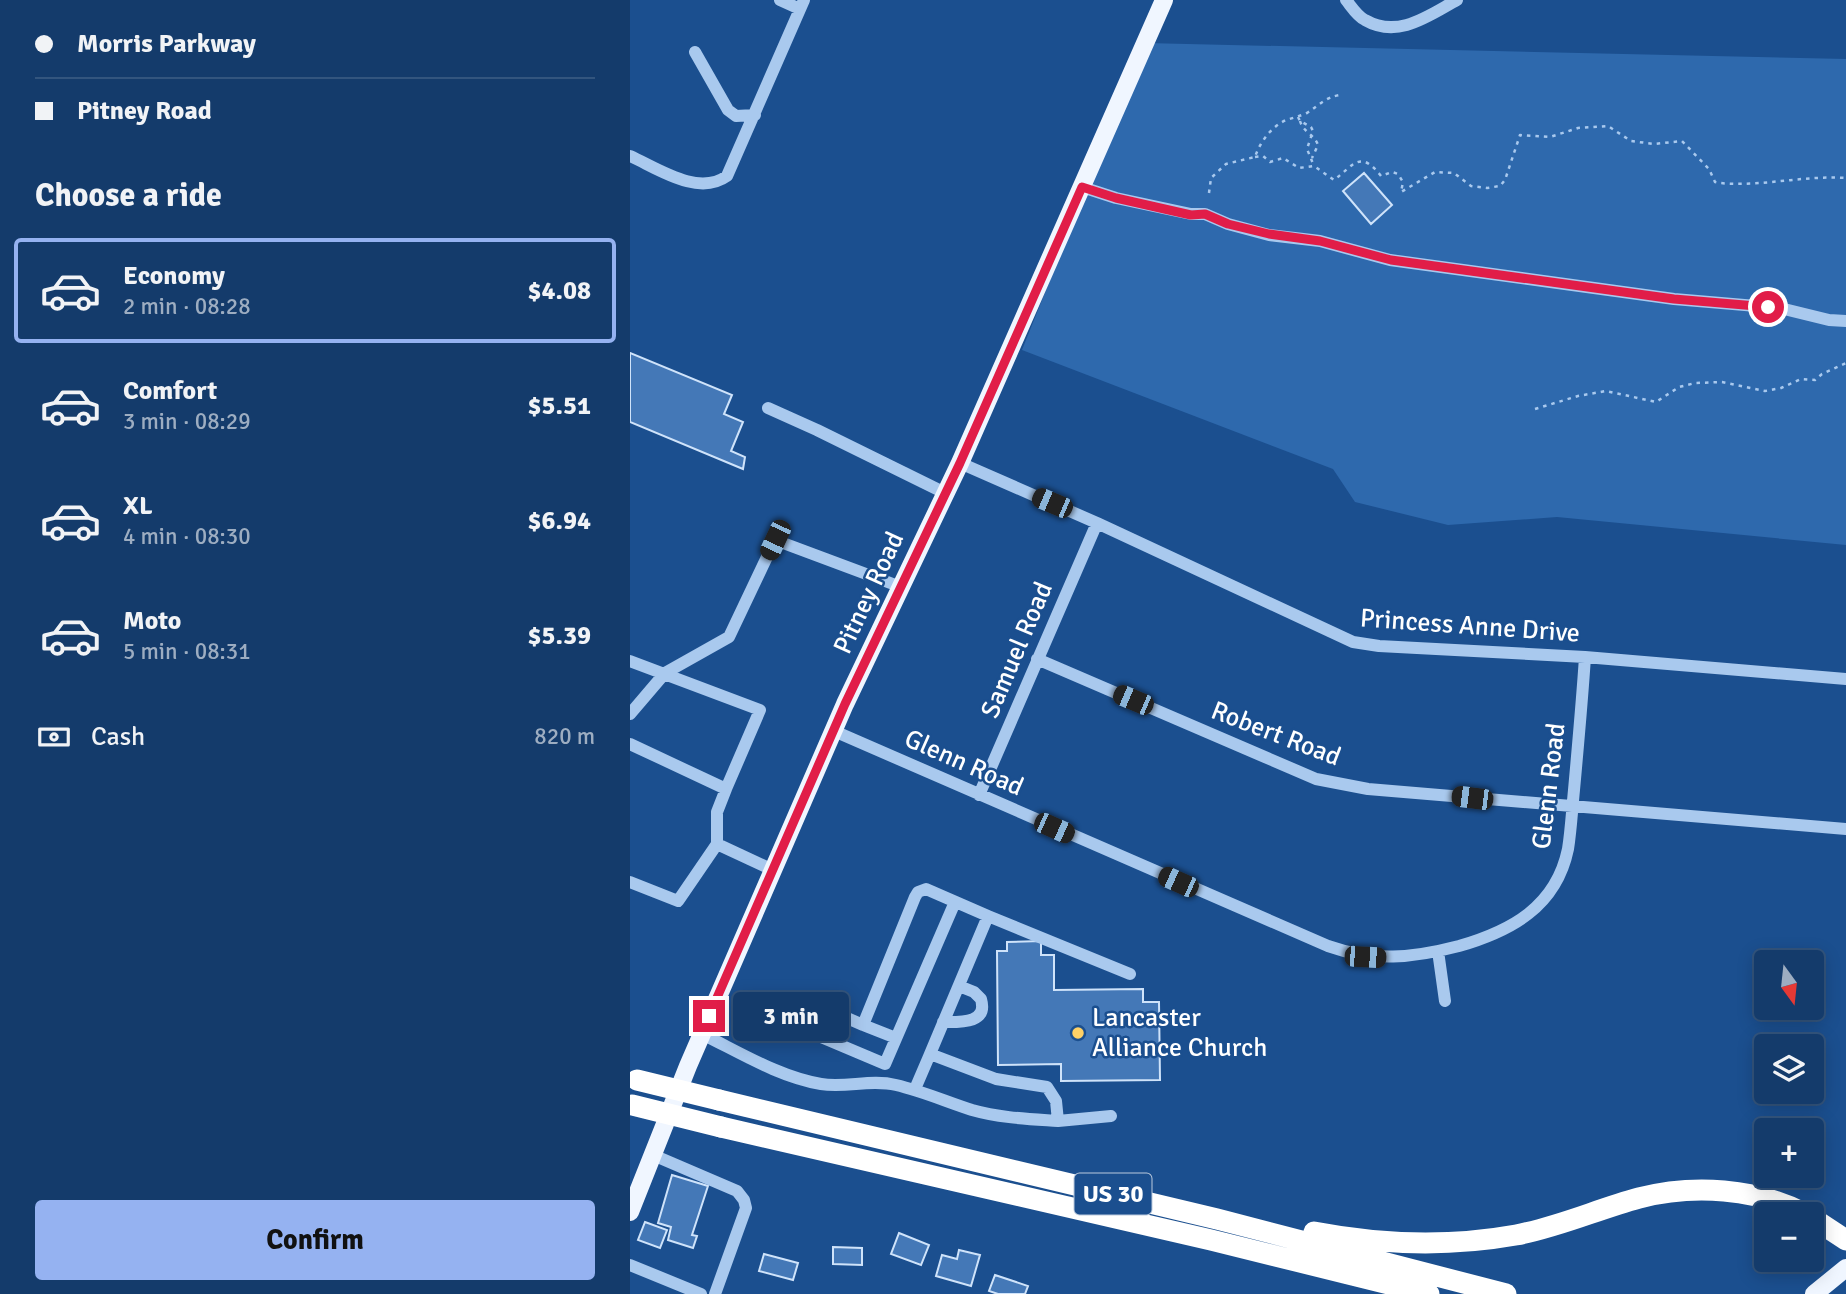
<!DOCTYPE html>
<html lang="en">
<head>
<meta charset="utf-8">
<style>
  :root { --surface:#143b6b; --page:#214673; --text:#f1f3f6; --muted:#9dadc1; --line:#33557e; --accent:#95b2f1 }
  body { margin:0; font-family:Signika,sans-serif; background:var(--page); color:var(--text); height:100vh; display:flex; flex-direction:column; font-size:26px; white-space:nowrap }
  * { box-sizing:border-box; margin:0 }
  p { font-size:23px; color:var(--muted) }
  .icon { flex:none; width:38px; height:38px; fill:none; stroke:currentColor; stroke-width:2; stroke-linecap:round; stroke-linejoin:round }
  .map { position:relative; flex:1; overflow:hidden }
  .side { display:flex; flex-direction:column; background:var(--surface); width:630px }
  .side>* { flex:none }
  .hud { display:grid; align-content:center; height:154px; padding:0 35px; background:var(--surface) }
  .needle { width:46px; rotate:165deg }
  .tools { position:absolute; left:1124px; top:950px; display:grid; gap:14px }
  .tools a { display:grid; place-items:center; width:70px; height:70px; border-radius:7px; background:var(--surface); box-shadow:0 4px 18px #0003,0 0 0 2px var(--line); font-size:35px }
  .end { position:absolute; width:32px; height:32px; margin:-16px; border:9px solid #e11d48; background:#fff; box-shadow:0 0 0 4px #fff }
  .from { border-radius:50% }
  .bubble { position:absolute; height:49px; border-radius:7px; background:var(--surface); box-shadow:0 4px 18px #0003,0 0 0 2px var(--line); font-size:23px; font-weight:800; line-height:49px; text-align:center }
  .car { position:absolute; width:21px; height:42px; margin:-21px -10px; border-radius:9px; box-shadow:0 0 5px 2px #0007; background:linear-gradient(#222 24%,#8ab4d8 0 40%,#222 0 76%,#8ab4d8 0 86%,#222 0) }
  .hud b { display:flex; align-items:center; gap:24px; height:66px; font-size:26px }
  .hud b+b { border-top:2px solid var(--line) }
  .hud i { width:18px; height:18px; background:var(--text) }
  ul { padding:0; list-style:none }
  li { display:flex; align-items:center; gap:21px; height:105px; margin:0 14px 10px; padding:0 21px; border:4px solid transparent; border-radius:7px }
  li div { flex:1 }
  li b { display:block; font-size:26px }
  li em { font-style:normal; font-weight:800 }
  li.selected { border-color:var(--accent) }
  li>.icon { width:63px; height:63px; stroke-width:1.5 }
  h2 { padding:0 35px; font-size:32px; line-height:84px }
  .pay { display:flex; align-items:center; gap:18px; height:77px; padding:0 35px; font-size:26px }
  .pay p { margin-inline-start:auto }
  .button { display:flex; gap:14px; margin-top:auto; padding:14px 35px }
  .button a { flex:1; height:80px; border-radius:7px; background:var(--accent); color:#111; font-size:28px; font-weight:800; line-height:80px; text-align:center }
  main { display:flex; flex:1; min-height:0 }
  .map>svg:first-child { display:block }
  .green { fill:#2e69ad }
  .building { fill:#4478b7; stroke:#cfe3fa; stroke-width:2 }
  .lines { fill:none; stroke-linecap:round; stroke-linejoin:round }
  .path { stroke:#a9c9ee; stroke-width:2.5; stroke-dasharray:3.5 5; stroke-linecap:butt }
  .minor { stroke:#a9c9ee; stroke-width:12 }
  .major { stroke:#f0f6ff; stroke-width:18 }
  .highway { stroke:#fff; stroke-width:21 }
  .highway-bridge { stroke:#fff; stroke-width:21 }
  .route { stroke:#e11d48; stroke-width:9 }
  .poi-dot { fill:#ffd166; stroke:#1b4f8f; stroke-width:2.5 }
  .labels { text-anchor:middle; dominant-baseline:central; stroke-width:5; stroke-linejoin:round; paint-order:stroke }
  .shield { fill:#1b4f8f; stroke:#bbcadd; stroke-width:2 }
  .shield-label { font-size:24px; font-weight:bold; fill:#fff }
  .street-label { font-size:26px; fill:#fff; stroke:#1b4f8f }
  .poi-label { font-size:26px; fill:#fff; stroke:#1b4f8f; text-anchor:start }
</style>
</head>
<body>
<main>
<section class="side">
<div class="hud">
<b><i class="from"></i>Morris Parkway</b>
<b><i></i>Pitney Road</b>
</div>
<h2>Choose a ride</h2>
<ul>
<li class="selected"><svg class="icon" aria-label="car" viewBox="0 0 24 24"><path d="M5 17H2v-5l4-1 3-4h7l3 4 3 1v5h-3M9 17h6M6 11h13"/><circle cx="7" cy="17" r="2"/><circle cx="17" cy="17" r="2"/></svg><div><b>Economy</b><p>2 min · 08:28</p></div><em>$4.08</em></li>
<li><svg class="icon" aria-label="car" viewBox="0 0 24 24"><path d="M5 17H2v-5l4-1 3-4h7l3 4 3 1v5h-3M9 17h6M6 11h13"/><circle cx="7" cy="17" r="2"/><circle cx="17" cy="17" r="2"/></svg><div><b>Comfort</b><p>3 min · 08:29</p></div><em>$5.51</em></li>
<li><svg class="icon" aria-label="car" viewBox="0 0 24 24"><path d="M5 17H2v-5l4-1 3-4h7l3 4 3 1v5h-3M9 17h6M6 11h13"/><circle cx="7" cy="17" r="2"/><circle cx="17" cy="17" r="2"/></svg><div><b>XL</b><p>4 min · 08:30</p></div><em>$6.94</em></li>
<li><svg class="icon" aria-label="car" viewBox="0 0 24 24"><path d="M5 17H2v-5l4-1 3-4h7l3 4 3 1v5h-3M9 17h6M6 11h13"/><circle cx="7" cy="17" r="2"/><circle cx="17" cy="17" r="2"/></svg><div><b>Moto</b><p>5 min · 08:31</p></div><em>$5.39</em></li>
</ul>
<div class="pay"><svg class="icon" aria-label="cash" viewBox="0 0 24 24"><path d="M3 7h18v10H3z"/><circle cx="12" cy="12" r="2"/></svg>Cash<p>820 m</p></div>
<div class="button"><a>Confirm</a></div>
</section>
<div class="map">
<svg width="1216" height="1294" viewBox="0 0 1216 1294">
  <rect width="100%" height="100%" fill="#1b4f8f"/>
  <path class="green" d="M515 43 1216 59V545L927 517 818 525 725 502 703 469 392 350Z"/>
  <path class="building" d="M734 173 762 205 741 224 713 191Z
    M0 353 102 395 94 414 113 422 101 451 115 457 113 469 0 422Z
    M411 941V955H424V990L513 989V1002H529L530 1080 431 1081V1064L368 1065 367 951H377V942Z
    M42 1175 78 1186 62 1235 67 1236 63 1248 38 1240 41 1227 28 1223Z
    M15 1222 37 1230 30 1248 8 1240Z
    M269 1233 299 1245 291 1265 261 1254Z
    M203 1247 232 1248V1265L203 1264Z
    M329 1250 350 1255 341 1286 306 1276 312 1255 327 1259Z
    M134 1254 168 1263 163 1280 129 1271Z
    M365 1275 398 1286 395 1294H368L359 1291Z"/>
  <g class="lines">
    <path class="path" d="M668 117 670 121 681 127 683 131 677 149 684 166
      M670 121C673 132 685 135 688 145L682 158
      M625 157 633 156 640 162 653 158 669 168 684 166 704 180C724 165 730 149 751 176L762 172 768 174 773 182 771 192 805 172 824 173 841 186 857 188 870 186 875 180 890 135 920 137 948 128 978 126 1001 141 1024 144 1052 141 1079 169 1085 182 1090 183C1132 187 1174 175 1216 178
      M579 193 581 178 596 164 625 157C630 142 641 127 656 120 663 118 670 116 677 113 689 105 696 97 710 95
      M905 409 948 396 976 391 1026 402 1049 387 1065 383 1092 382 1135 391 1151 388 1171 379 1185 380 1192 374 1216 363"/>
    <path class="minor" d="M150 0 170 9
      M716 0C721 6 727 16 735 20 768 39 798 16 827 0
      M65 52 98 110 106 116 125 115
      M0 156C27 168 68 197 97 176L174 0
      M452 187 486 198 561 214H575L598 224 639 235 690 241 760 260 1044 299 1150 308 1199 320 1216 321
      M138 408 187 430 315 493
      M330 463 467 523 723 642 749 646 955 657 1216 679
      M407 659 686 779 738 789 1216 829
      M0 661 130 710 96 789
      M0 714 35 673 99 637 145 540 271 587
      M204 731 698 946C743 962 783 958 829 946 881 931 926 907 938 849 941 830 942 810 944 790 948 746 952 702 955 657
      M0 744 96 789 87 812V844L48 901 0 882
      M349 795 467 523
      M87 844 143 870
      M358 916 500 974
      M808 951 815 1001
      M313 1022C330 1022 358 1024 351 999L344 992 329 986
      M233 1025 266 1038
      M72 1034C109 1052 149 1077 191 1084 216 1088 241 1079 266 1085 292 1091 317 1102 342 1110 370 1118 399 1119 428 1121L426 1101 417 1087 366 1079 300 1054 358 916 296 889 288 892 285 897 233 1025 176 1000 165 1026 255 1064 325 902
      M285 1089 300 1054
      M428 1121 481 1116
      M23 1155 107 1191 114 1200 116 1208 85 1294
      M0 1265 71 1294"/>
    <path class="major" d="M0 1212 58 1066 215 704 330 463 534 0
      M1184 1294 1216 1268"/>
    <path class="highway" d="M89 1100 587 1219 876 1294
      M91 1127 581 1240 799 1294
      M1181 1217 1216 1240
      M684 1232C752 1245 819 1247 886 1235 929 1227 968 1209 1009 1198 1063 1184 1126 1188 1176 1214"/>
    <path class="highway-bridge" d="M7 1080 89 1100
      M2 1105 91 1127"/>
  </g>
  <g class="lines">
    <path class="route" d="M79 1016 215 704 330 463 452 187 486 198 561 215 575 214 598 224 639 234 690 241 761 260 1044 299 1138 307"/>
  </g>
  <circle class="poi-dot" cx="448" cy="1033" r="7"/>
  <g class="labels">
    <rect class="shield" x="444.5" y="1173.5" width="77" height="41" rx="5"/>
    <g class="shield-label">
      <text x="483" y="1194">US 30</text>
    </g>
    <g class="street-label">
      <text transform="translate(239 593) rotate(-65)">Pitney Road</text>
      <text transform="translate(840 626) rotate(4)">Princess Anne Drive</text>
      <text transform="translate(387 650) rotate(-67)">Samuel Road</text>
      <text transform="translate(646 734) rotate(21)">Robert Road</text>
      <text transform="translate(334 763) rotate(24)">Glenn Road</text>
      <text transform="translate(919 786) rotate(-83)">Glenn Road</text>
    </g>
    <g class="poi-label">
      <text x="462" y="1018">Lancaster<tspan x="462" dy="30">Alliance Church</tspan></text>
    </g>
  </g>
</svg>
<div class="tools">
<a><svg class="needle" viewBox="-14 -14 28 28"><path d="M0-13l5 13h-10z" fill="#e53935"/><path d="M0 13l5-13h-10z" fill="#9dadc1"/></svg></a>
<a><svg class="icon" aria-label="layers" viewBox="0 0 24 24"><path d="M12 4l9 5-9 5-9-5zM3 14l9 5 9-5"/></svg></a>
<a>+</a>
<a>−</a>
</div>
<i class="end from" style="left:1138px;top:307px"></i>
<i class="end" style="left:79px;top:1016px"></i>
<div class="bubble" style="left:103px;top:992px;width:116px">3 min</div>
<i class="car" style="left:422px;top:503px;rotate:293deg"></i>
<i class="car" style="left:145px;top:540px;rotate:205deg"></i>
<i class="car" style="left:503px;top:700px;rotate:293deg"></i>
<i class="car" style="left:842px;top:798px;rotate:277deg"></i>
<i class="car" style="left:424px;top:828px;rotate:114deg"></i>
<i class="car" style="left:548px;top:882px;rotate:294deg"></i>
<i class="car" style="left:735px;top:957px;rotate:93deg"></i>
</div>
</main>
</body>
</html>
